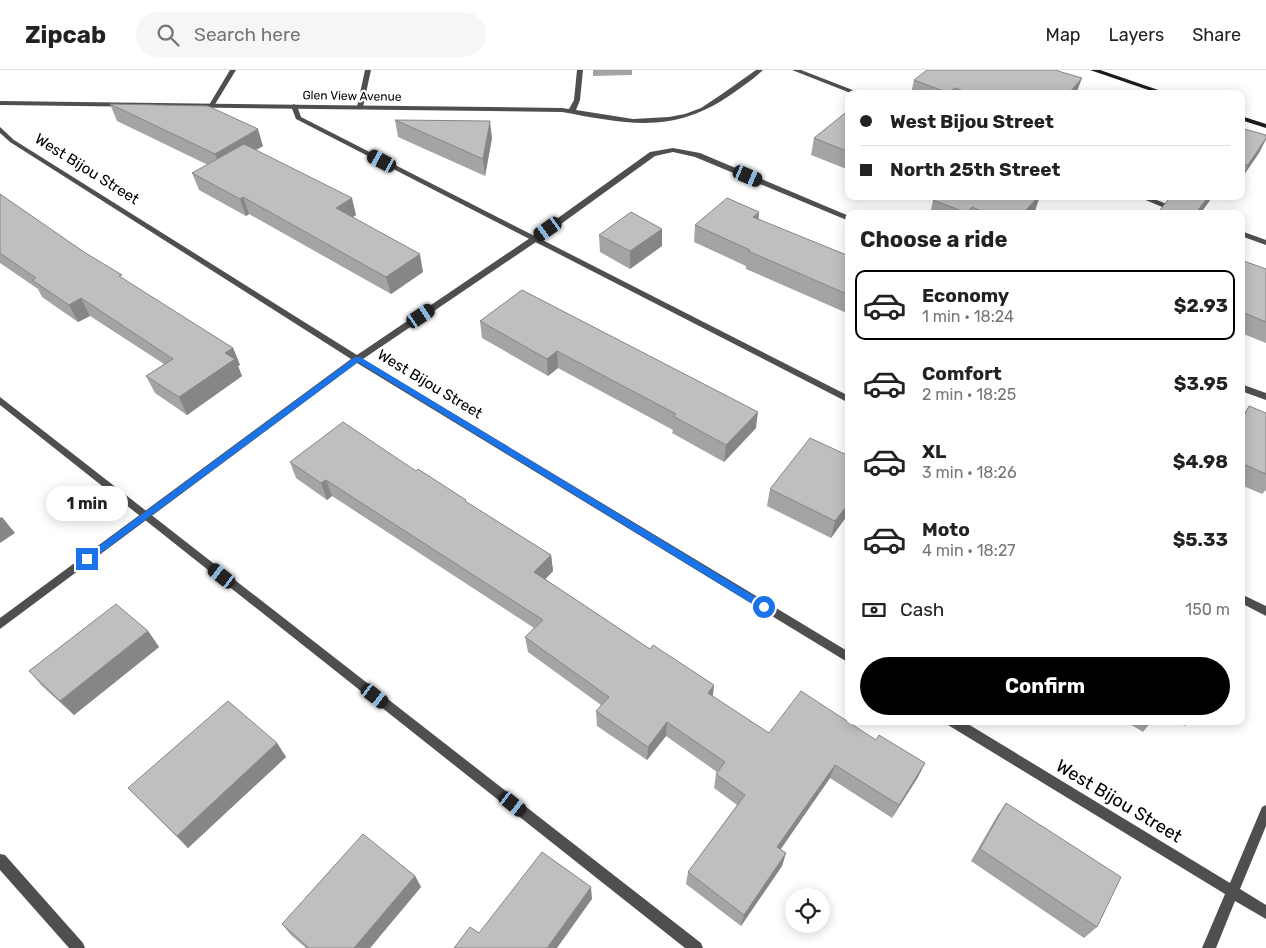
<!DOCTYPE html>
<html lang="en">
<head>
<meta charset="utf-8">
<style>
  :root { --surface:#fff; --page:#f6f6f6; --text:#222; --muted:#767676; --line:#e0e0e0; --accent:#000 }
  body { margin:0; font-family:Rubik,sans-serif; background:var(--page); color:var(--text); height:100vh; display:flex; flex-direction:column; font-size:19px; white-space:nowrap }
  * { box-sizing:border-box; margin:0 }
  p { font-size:16px; color:var(--muted) }
  .icon { flex:none; width:28px; height:28px; fill:none; stroke:currentColor; stroke-width:2; stroke-linecap:round; stroke-linejoin:round }
  .map { position:relative; flex:1; overflow:hidden }
  .sheet { position:absolute; left:845px; top:140px; width:400px; height:515px; display:flex; flex-direction:column; background:var(--surface); border-radius:10px; box-shadow:0 2px 12px #0003 }
  .sheet>* { flex:none }
  .hud { position:absolute; left:845px; top:20px; width:400px; height:110px; border-radius:10px; box-shadow:0 2px 12px #0003; display:grid; align-content:center; height:110px; padding:0 15px; background:var(--surface) }
  .buttons { position:absolute; left:785px; top:818px; display:grid; gap:10px }
  .buttons a { display:grid; place-items:center; width:45px; height:45px; border-radius:50%; background:var(--surface); box-shadow:0 2px 12px #0003; font-size:25px }
  .end { position:absolute; width:22px; height:22px; margin:-11px; border:6px solid #1a73e8; background:#fff; box-shadow:0 0 0 2px #fff }
  .from { border-radius:50% }
  .bubble { position:absolute; height:35px; border-radius:18px; background:var(--surface); box-shadow:0 2px 12px #0003; font-size:16px; font-weight:700; line-height:35px; text-align:center }
  .car { position:absolute; width:15px; height:30px; margin:-15px -8px; border-radius:6px; box-shadow:0 0 4px 1px #0007; background:linear-gradient(#222 24%,#8ab4d8 0 40%,#222 0 76%,#8ab4d8 0 86%,#222 0) }
  .hud b { display:flex; align-items:center; gap:18px; height:48px; font-size:19px }
  .hud b+b { border-top:1px solid var(--line) }
  .hud i { width:12px; height:12px; background:var(--text) }
  ul { padding:0; list-style:none }
  li { display:flex; align-items:center; gap:15px; height:70px; margin:0 10px 8px; padding:0 5px; border:2px solid transparent; border-radius:10px }
  li div { flex:1 }
  li b { display:block; font-size:19px }
  li em { font-style:normal; font-weight:700 }
  li.active { border-color:var(--accent) }
  li>.icon { width:45px; height:45px; stroke-width:1.5 }
  h2 { padding:0 15px; font-size:22px; line-height:60px }
  .pay { display:flex; align-items:center; gap:12px; height:55px; padding:0 15px; font-size:19px }
  .pay p { margin-inline-start:auto }
  .primary-button { display:flex; gap:10px; margin-top:auto; padding:10px 15px }
  .primary-button a { flex:1; height:58px; border-radius:30px; background:var(--accent); color:#fff; font-size:20px; font-weight:700; line-height:58px; text-align:center }
  header { display:flex; align-items:center; gap:30px; box-sizing:border-box; height:70px; padding:0 25px; background:var(--surface); border-bottom:1px solid var(--line) }
  header strong { font-size:24px }
  nav { display:flex; gap:28px; margin-inline-start:auto; font-size:18px }
  .search { width:350px; height:45px; background:var(--page); display:flex; align-items:center; gap:12px; box-sizing:border-box; padding:0 18px; border-radius:28px; color:var(--muted); font-size:19px }
  .map>svg:first-child { display:block }
  .lines { fill:none; stroke-linecap:round; stroke-linejoin:round }
  .service { fill:#4f4f4f; fill-rule:evenodd }
  .minor { fill:#4f4f4f; fill-rule:evenodd }
  .secondary { fill:#1c1c1c; fill-rule:evenodd }
  .wall { fill:#a4a4a4 }
  .shaded-wall { fill:#868686 }
  .building { fill:#bfbfbf; stroke:#868686 }
  .route { fill:#1a73e8 }
  .labels { text-anchor:middle; dominant-baseline:central; stroke-width:4.5; stroke-linejoin:round; paint-order:stroke }
  .far-street-label { font-size:12px; fill:#000; stroke:#fff }
  .street-label { font-size:15px; fill:#000; stroke:#fff }
  .near-street-label { font-size:18px; fill:#000; stroke:#fff }
</style>
</head>
<body>
<header>
<strong>Zipcab</strong>
<div class="search"><svg class="icon" aria-label="search" viewBox="0 0 24 24"><circle cx="10" cy="10" r="6"/><path d="M15 15l6 6"/></svg>Search here</div>
<nav><a>Map</a><a>Layers</a><a>Share</a></nav>
</header>
<div class="map">
<svg width="1266" height="878" viewBox="0 0 1266 878">
  <rect width="100%" height="100%" fill="#fff"/>
  <g class="lines">
    <path class="service" d="M230 0H236L214 36H210L209 35Z
      M365 0H371L363 37 360 39 357 37Z
      M792 0H801L863 24H853Z
      M294 34 297 36 301 47 849 326V333L296 49 291 36Z
      M1136 126H1147L1191 144H1179Z
      M1241 161 1266 170V175L1241 166Z
      M0 327 701 873 703 878H685L0 335Z
      M1241 524 1266 536V546L1241 533Z"/>
    <path class="minor" d="M577 0H583L580 30 576 40 633 49 669 47 685 44 701 38 722 24 756 0H763C756 7 747 13 739 19 677 65 633 55 562 42L0 35V31L562 38 569 39 574 30Z
      M0 57 14 70 357 285 530 168 650 82 673 78 700 83 849 146V151L695 87 673 82 655 86 536 172 363 289 849 582V593L357 293 0 559V548L351 289 10 72 0 63Z
      M1241 314 1266 323V330L1241 321Z
      M946 651H963L1230 813 1262 737 1266 735V756L1240 819 1266 835V849L1235 831 1216 878H1202L1225 824 948 655Z
      M0 784 5 785 83 873 85 878H69L0 800Z"/>
    <path class="secondary" d="M1090 0H1100L1170 24H1160Z
      M1241 46 1266 54V58L1241 50Z"/>
  </g>
  <path class="wall" d="M593 0H632V5L593 6Z
    M1058 1 1076 24H911L914 10Z
    M110 34 263 76 255 80 356 145 353 147 423 202 391 224 249 144 246 146 199 120 192 103 208 95 117 51Z
    M849 40V100L811 85 814 68Z
    M395 50 492 68 485 106 398 67Z
    M1241 58 1266 69 1259 83 1241 109Z
    M0 124 124 210 233 278 240 295 238 296 242 306 187 345 155 323 146 306 164 294 90 246 78 252 42 227 38 219 0 193Z
    M1171 126H1213L1200 144H1157Z
    M933 130 1035 141 1032 144H930Z
    M759 150 849 186V244L746 199V196L694 172 695 155Z
    M599 165 662 176 630 199 600 182Z
    M1241 190 1266 199V273L1241 263Z
    M480 251 756 358 724 392 672 363 673 360 558 298 548 306 482 268Z
    M1249 336 1266 343V420L1262 424 1241 415V348Z
    M290 392 416 401 551 485 553 501 545 509 650 579 714 615 713 627 769 663 876 670 925 693 918 707 892 748 830 708 780 779 786 783 782 796 741 856 686 814 688 802 737 735 714 718 716 704 717 702 666 666 647 690 597 656 596 641 601 635 528 582 525 567 534 558 332 426 327 430 296 408Z
    M770 419 849 443 831 468 767 436Z
    M148 561 159 577 74 645 42 616 29 601Z
    M1125 651H1152L1143 662Z
    M1177 651H1188L1185 656Z
    M277 673 286 687 188 778 128 718Z
    M1006 733 1097 857 1084 868 971 791 997 746Z
    M415 806 421 817 370 878H306L291 865 282 854Z"/>
  <path class="shaded-wall" d="M1082 8 1076 24H1068Z
    M955 18 953 24H949V23Z
    M490 51 492 68 485 106 483 89Z
    M258 59 263 76 221 101 215 84Z
    M1266 69 1259 83 1241 109 1248 95Z
    M1039 126H1040L1035 141 1032 144H1022Z
    M1209 126H1213L1200 144H1195Z
    M243 127 249 144 246 146 240 129Z
    M352 128 356 145 340 155 336 138Z
    M972 137 970 144H967V143Z
    M759 142 758 159 753 147Z
    M662 159V176L630 199V181Z
    M420 184 423 202 391 224 386 207Z
    M81 228 90 246 78 252 69 235Z
    M233 278 240 295 238 296 242 306 187 345 179 327 225 283Z
    M557 281 558 298 548 306 547 289Z
    M758 342 756 358 724 392 726 375Z
    M326 410 332 426 327 430 321 413Z
    M849 433V443L831 468 835 451Z
    M2 447 15 463 0 473V448Z
    M551 485 553 501 537 518 534 502Z
    M148 561 159 577 74 645 60 631Z
    M714 615 712 630 708 623Z
    M667 652 666 666 647 690 648 677Z
    M277 673 286 687 188 778 177 766Z
    M925 693 918 707 892 748 899 735Z
    M835 695 830 708 774 789 777 777Z
    M786 783 782 796 741 856 744 845Z
    M415 806 421 817 370 878H354Z
    M591 817 592 829 557 878H547Z"/>
  <path class="building" d="M927 0H1058V1L1082 8 1068 24H972L955 18 949 23 914 10Z
    M874 21 883 24H870Z
    M110 34 208 36 258 59 215 84Z
    M849 40V82L814 68Z
    M395 50 490 51 483 89Z
    M1241 58 1266 65V68L1248 95 1241 93Z
    M244 74 352 128 336 138 420 184 386 207 243 127 240 129 192 103Z
    M0 124 84 182 122 205 119 206 233 278 225 283 235 289 179 327 146 306 173 289 81 228 69 235 32 210 36 208 0 183Z
    M937 126H1039L1022 144H988L972 137 967 143 933 130Z
    M1171 126H1181L1187 129 1201 128 1200 126H1209L1195 144H1157Z
    M727 128 759 142 753 147 849 186V225L748 181 750 180 695 155Z
    M631 142 662 159 630 181 599 165Z
    M1241 190 1266 199V252L1242 242H1241Z
    M522 220 758 342 726 375 673 346 676 344 557 281 547 289 480 251Z
    M1249 336 1266 343V404L1241 393V352Z
    M343 352 416 401 418 399 466 430 465 431 551 485 534 502 650 579 653 575 714 615 708 623 769 663 801 621 876 670 879 665 925 693 899 735 835 695 777 777 786 783 744 845 688 802 745 725 716 704 725 692 667 652 648 677 596 641 609 627 525 567 543 550 326 410 321 413 290 392Z
    M810 368 849 386V433L835 451 770 419Z
    M116 534 148 561 60 631 29 601Z
    M228 631 277 673 177 766 128 718Z
    M1006 733 1121 807 1097 857 980 779Z
    M363 764 415 806 354 878H309L282 854Z
    M542 782 591 817 547 878H454L470 857 479 863Z"/>
  <path class="route" d="M355 287H360L767 534V539H761L358 292 90 491H84V487Z"/>
  <g class="labels">
    <g class="far-street-label">
      <text transform="translate(352 26) rotate(1)">Glen View Avenue</text>
    </g>
    <g class="street-label">
      <text transform="translate(87 99) rotate(32)">West Bijou Street</text>
      <text transform="translate(430 314) rotate(31)">West Bijou Street</text>
    </g>
    <g class="near-street-label">
      <text transform="translate(1119 731) rotate(31)">West Bijou Street</text>
    </g>
  </g>
</svg>
<div class="buttons">
<a><svg class="icon" aria-label="locate" viewBox="0 0 24 24"><circle cx="12" cy="12" r="6"/><path d="M12 2v4M12 18v4M2 12h4M18 12h4"/></svg></a>
</div>
<i class="end from" style="left:764px;top:537px"></i>
<i class="end" style="left:87px;top:489px"></i>
<div class="bubble" style="left:46px;top:416px;width:82px">1 min</div>
<i class="car" style="left:382px;top:91px;rotate:298deg"></i>
<i class="car" style="left:748px;top:106px;rotate:113deg"></i>
<i class="car" style="left:548px;top:159px;rotate:235deg"></i>
<i class="car" style="left:421px;top:246px;rotate:56deg"></i>
<i class="car" style="left:222px;top:506px;rotate:308deg"></i>
<i class="car" style="left:375px;top:626px;rotate:128deg"></i>
<i class="car" style="left:513px;top:734px;rotate:128deg"></i>
<div class="hud">
<b><i class="from"></i>West Bijou Street</b>
<b><i></i>North 25th Street</b>
</div>
<section class="sheet">
<h2>Choose a ride</h2>
<ul>
<li class="active"><svg class="icon" aria-label="car" viewBox="0 0 24 24"><path d="M5 17H2v-5l4-1 3-4h7l3 4 3 1v5h-3M9 17h6M6 11h13"/><circle cx="7" cy="17" r="2"/><circle cx="17" cy="17" r="2"/></svg><div><b>Economy</b><p>1 min · 18:24</p></div><em>$2.93</em></li>
<li><svg class="icon" aria-label="car" viewBox="0 0 24 24"><path d="M5 17H2v-5l4-1 3-4h7l3 4 3 1v5h-3M9 17h6M6 11h13"/><circle cx="7" cy="17" r="2"/><circle cx="17" cy="17" r="2"/></svg><div><b>Comfort</b><p>2 min · 18:25</p></div><em>$3.95</em></li>
<li><svg class="icon" aria-label="car" viewBox="0 0 24 24"><path d="M5 17H2v-5l4-1 3-4h7l3 4 3 1v5h-3M9 17h6M6 11h13"/><circle cx="7" cy="17" r="2"/><circle cx="17" cy="17" r="2"/></svg><div><b>XL</b><p>3 min · 18:26</p></div><em>$4.98</em></li>
<li><svg class="icon" aria-label="car" viewBox="0 0 24 24"><path d="M5 17H2v-5l4-1 3-4h7l3 4 3 1v5h-3M9 17h6M6 11h13"/><circle cx="7" cy="17" r="2"/><circle cx="17" cy="17" r="2"/></svg><div><b>Moto</b><p>4 min · 18:27</p></div><em>$5.33</em></li>
</ul>
<div class="pay"><svg class="icon" aria-label="cash" viewBox="0 0 24 24"><path d="M3 7h18v10H3z"/><circle cx="12" cy="12" r="2"/></svg>Cash<p>150 m</p></div>
<div class="primary-button"><a>Confirm</a></div>
</section>
</div>
</body>
</html>
